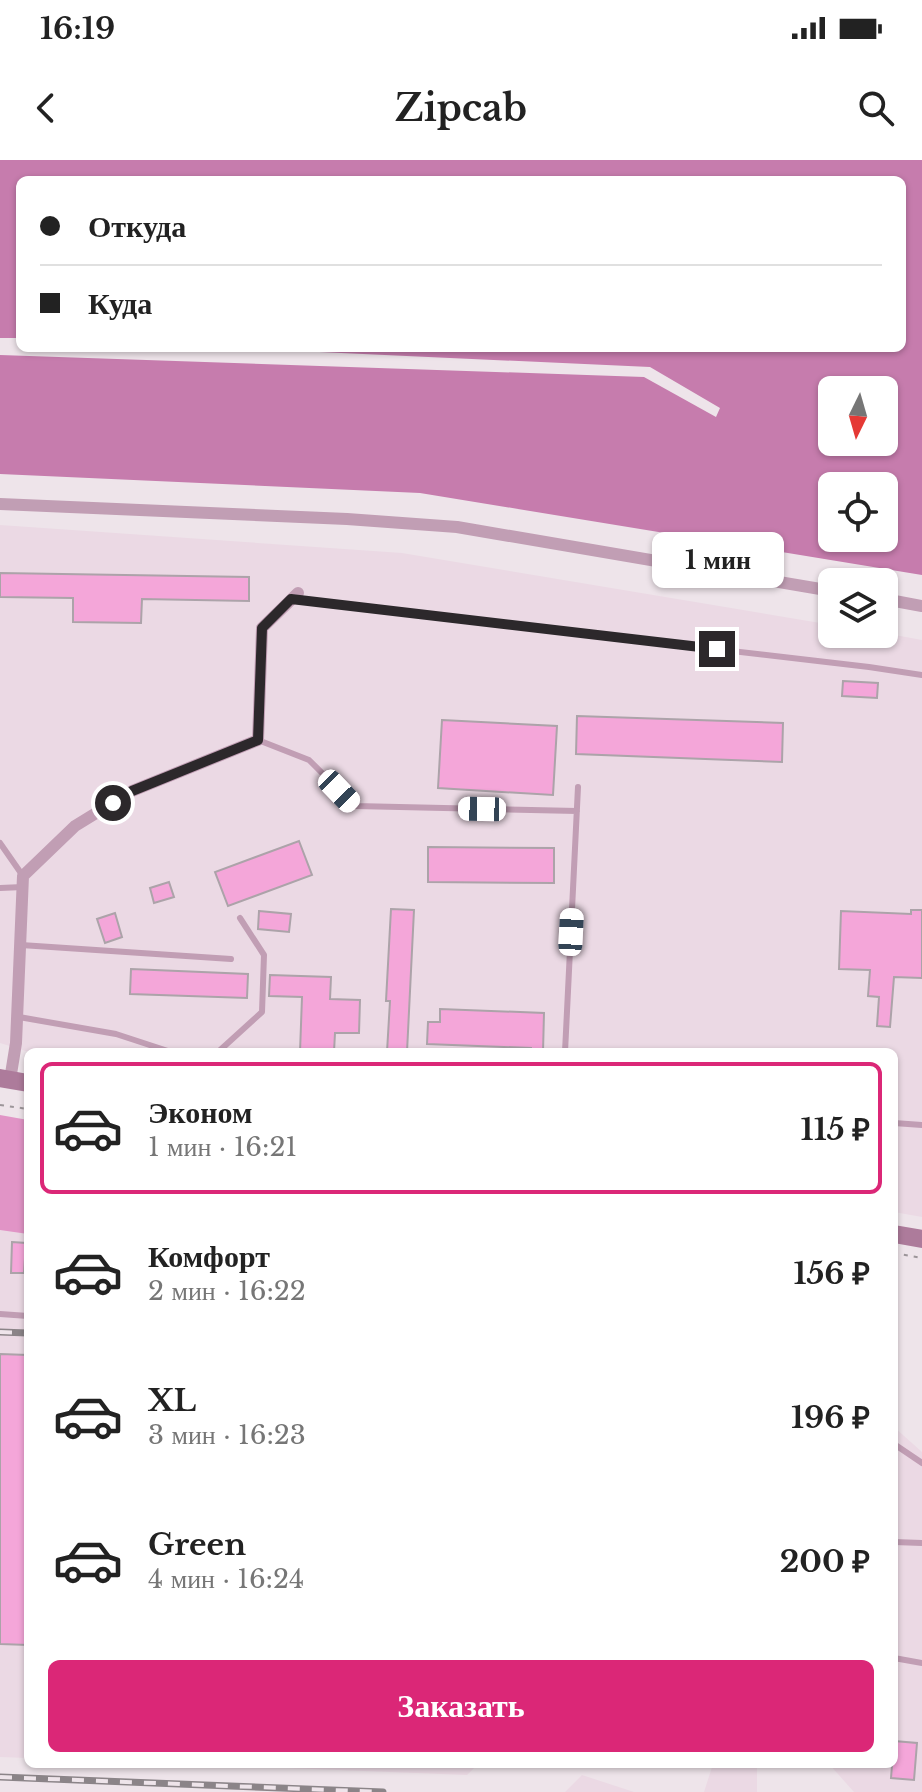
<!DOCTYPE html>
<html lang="ru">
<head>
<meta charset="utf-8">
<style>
  :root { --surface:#fff; --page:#f6f6f6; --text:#222; --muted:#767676; --line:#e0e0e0; --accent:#db2777 }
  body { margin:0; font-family:"Libre Baskerville",serif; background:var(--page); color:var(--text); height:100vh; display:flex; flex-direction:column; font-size:30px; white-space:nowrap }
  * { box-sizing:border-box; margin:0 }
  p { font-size:26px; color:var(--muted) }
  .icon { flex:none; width:44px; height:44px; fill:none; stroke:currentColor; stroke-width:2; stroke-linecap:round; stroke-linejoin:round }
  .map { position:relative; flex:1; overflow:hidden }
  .side { position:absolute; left:24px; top:888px; width:874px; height:720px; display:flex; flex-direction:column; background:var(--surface); border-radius:12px; box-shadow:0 2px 6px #0004 }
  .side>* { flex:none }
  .top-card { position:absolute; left:16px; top:16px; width:890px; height:176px; border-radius:12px; box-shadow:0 2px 6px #0004; display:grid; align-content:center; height:176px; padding:0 24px; background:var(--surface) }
  .needle { width:52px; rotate:185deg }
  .fabs { position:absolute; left:818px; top:216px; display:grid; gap:16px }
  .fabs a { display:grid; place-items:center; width:80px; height:80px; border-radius:12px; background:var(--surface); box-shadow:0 2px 6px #0004; font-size:40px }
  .end { position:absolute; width:36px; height:36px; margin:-18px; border:10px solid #2c282b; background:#fff; box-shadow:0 0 0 4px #fff }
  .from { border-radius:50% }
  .bubble { position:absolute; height:56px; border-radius:12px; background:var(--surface); box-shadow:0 2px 6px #0004; font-size:26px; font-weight:800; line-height:56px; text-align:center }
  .car { position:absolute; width:24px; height:48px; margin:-24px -12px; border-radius:10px; box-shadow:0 0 6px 2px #0007; background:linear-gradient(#fff 24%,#345 0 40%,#fff 0 76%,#345 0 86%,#fff 0) }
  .top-card b { display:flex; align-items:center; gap:28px; height:76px; font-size:30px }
  .top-card b+b { border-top:2px solid var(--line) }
  .top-card i { width:20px; height:20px; background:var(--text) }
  ul { padding:14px 0 0; list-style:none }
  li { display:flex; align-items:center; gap:24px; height:132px; margin:0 16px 12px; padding:0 8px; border:4px solid transparent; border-radius:12px }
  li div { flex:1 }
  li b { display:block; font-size:30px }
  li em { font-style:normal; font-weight:800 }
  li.selected { border-color:var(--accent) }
  li>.icon { width:72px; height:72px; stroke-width:1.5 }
  .button { display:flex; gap:16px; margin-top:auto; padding:16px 24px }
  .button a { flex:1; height:92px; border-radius:12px; background:var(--accent); color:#fff; font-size:32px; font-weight:800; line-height:92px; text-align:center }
  .status { display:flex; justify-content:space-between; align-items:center; height:56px; padding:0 40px; background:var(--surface); direction:ltr }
  .status svg { height:22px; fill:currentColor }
  header { display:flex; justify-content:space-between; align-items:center; height:104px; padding:0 24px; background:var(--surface); font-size:36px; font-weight:800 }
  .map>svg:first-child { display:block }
  .built { fill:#ebd9e4 }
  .forest { fill:#e194c6 }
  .water { fill:#c67cad; fill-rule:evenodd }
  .building { fill:#f4a6d9; stroke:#aca3a9; stroke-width:2 }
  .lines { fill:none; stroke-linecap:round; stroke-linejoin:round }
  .path { stroke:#9c9599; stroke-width:2; stroke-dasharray:4 6; stroke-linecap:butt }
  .lane { stroke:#c19eb4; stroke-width:6 }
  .street { stroke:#c19eb4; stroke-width:12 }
  .secondary { stroke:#ad7b9b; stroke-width:18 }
  .rail-casing { stroke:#8b8488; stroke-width:7 }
  .rail { stroke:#eee4ea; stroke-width:4; stroke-dasharray:12; stroke-linecap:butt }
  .route { stroke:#2c282b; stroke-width:10 }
</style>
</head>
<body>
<div class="status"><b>16:19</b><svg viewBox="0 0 49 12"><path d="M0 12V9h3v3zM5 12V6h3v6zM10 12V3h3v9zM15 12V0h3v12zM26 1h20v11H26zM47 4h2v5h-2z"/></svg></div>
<header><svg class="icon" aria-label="back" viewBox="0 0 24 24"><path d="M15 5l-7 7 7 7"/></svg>Zipcab<svg class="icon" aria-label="search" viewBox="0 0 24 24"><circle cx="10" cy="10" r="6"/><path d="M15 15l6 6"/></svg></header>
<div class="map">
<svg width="922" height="1632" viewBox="0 0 922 1632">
  <rect width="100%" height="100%" fill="#eee4ea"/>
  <path class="built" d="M0 365 402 393 832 465V474L884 473 922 480V1057L894 1052V892H29L0 883Z
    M0 997 28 1002V1598L0 1597Z
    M894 1267 922 1292V1632H854L829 1604H894Z
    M183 1604H478L467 1615Z
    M713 1604H757V1632H704Z
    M582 1615 634 1632H565Z"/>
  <path class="forest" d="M0 955 28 960V1074L0 1070Z"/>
  <path class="water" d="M0 0H922V415L420 333 0 314V195L644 217 716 257 720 248 650 207 231 188H902V20H20V178H0ZM832 230H884V282H832ZM832 326H884V378H832Z"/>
  <path class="building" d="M0 413 249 417V441L142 439 141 463 73 462V438L0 437Z
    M843 521 878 523 877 538 842 536Z
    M577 556 783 563 782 602 576 594Z
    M442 560 557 566 553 635 438 628Z
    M299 681 312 715 228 746 215 712Z
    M428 687 554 688V723L428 722Z
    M169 722 174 737 154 743 150 728Z
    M391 749 414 750 407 892H387L390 841H386Z
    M911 750H922V818L894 817 890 867 877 866 879 837 868 836 870 810 839 809 841 751 911 754Z
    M259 751 291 754 289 772 258 769Z
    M115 753 122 777 105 783 97 759Z
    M131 809 248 814 247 838 130 834Z
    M270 815 331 817 330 839 360 840 359 873H335L334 892H300L302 837 269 836Z
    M440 849 544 853 543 892H531V888L427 884 428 862H440Z
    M12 1082 26 1083 24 1113H11Z
    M0 1194 28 1195V1485L0 1484Z
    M894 1581 917 1583 914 1620 891 1618Z"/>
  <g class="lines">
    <path class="path" d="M0 945 28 949
      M894 1093 922 1098"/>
    <path class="lane" d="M294 440 869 507 922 515
      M258 580 309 600 355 646 577 651
      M0 683 23 716
      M0 728 23 727
      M21 785 231 799
      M19 857 116 874 171 892
      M218 892 262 852 264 795 240 758
      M565 892 578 627
      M894 963 922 965
      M0 1154 28 1156
      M894 1284 922 1303
      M894 1382 922 1383
      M894 1498 922 1503"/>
    <path class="street" d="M0 344 347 359 457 367 832 431
      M884 439 922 446
      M10 920 16 883 23 716 75 666 132 631 258 580 262 468 298 433"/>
    <path class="secondary" d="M0 918 28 923
      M894 1074 922 1079"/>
    <g class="rail-casing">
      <path id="rail" d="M0 1172 28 1173
        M0 1617 383 1632"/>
    </g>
    <use href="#rail" class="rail"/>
  </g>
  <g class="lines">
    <path class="route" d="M113 643 132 631 258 580 262 468 291 439 717 489"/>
  </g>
</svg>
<div class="fabs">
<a><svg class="needle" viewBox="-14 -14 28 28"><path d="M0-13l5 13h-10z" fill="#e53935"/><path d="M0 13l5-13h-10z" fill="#767676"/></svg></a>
<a><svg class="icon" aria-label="locate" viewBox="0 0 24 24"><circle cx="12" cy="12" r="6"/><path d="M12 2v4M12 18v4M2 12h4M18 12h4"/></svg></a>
<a><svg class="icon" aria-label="layers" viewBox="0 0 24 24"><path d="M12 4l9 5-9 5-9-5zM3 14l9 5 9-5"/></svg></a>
</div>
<i class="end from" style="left:113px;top:643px"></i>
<i class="end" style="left:717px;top:489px"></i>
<div class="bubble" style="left:652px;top:372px;width:132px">1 мин</div>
<i class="car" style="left:339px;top:631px;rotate:136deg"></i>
<i class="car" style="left:482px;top:649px;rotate:271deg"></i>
<i class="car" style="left:571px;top:772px;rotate:3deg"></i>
<div class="top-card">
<b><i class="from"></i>Откуда</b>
<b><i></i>Куда</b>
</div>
<section class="side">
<ul>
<li class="selected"><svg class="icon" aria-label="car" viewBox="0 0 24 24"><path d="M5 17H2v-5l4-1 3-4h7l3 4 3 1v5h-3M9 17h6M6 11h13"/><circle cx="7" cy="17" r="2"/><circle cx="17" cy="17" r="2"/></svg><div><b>Эконом</b><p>1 мин · 16:21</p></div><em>115 ₽</em></li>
<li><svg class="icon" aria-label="car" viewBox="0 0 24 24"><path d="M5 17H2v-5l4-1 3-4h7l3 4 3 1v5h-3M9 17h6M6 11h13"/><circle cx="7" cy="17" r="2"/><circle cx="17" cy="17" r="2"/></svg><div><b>Комфорт</b><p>2 мин · 16:22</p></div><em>156 ₽</em></li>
<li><svg class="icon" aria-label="car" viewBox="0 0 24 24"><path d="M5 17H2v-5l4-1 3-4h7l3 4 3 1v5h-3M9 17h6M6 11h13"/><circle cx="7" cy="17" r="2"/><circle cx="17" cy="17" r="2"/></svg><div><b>XL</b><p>3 мин · 16:23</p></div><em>196 ₽</em></li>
<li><svg class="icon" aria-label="car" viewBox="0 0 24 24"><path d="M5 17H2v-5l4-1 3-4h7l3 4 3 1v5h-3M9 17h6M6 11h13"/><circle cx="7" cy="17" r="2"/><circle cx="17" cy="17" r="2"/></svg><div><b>Green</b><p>4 мин · 16:24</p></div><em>200 ₽</em></li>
</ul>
<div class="button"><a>Заказать</a></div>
</section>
</div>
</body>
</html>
